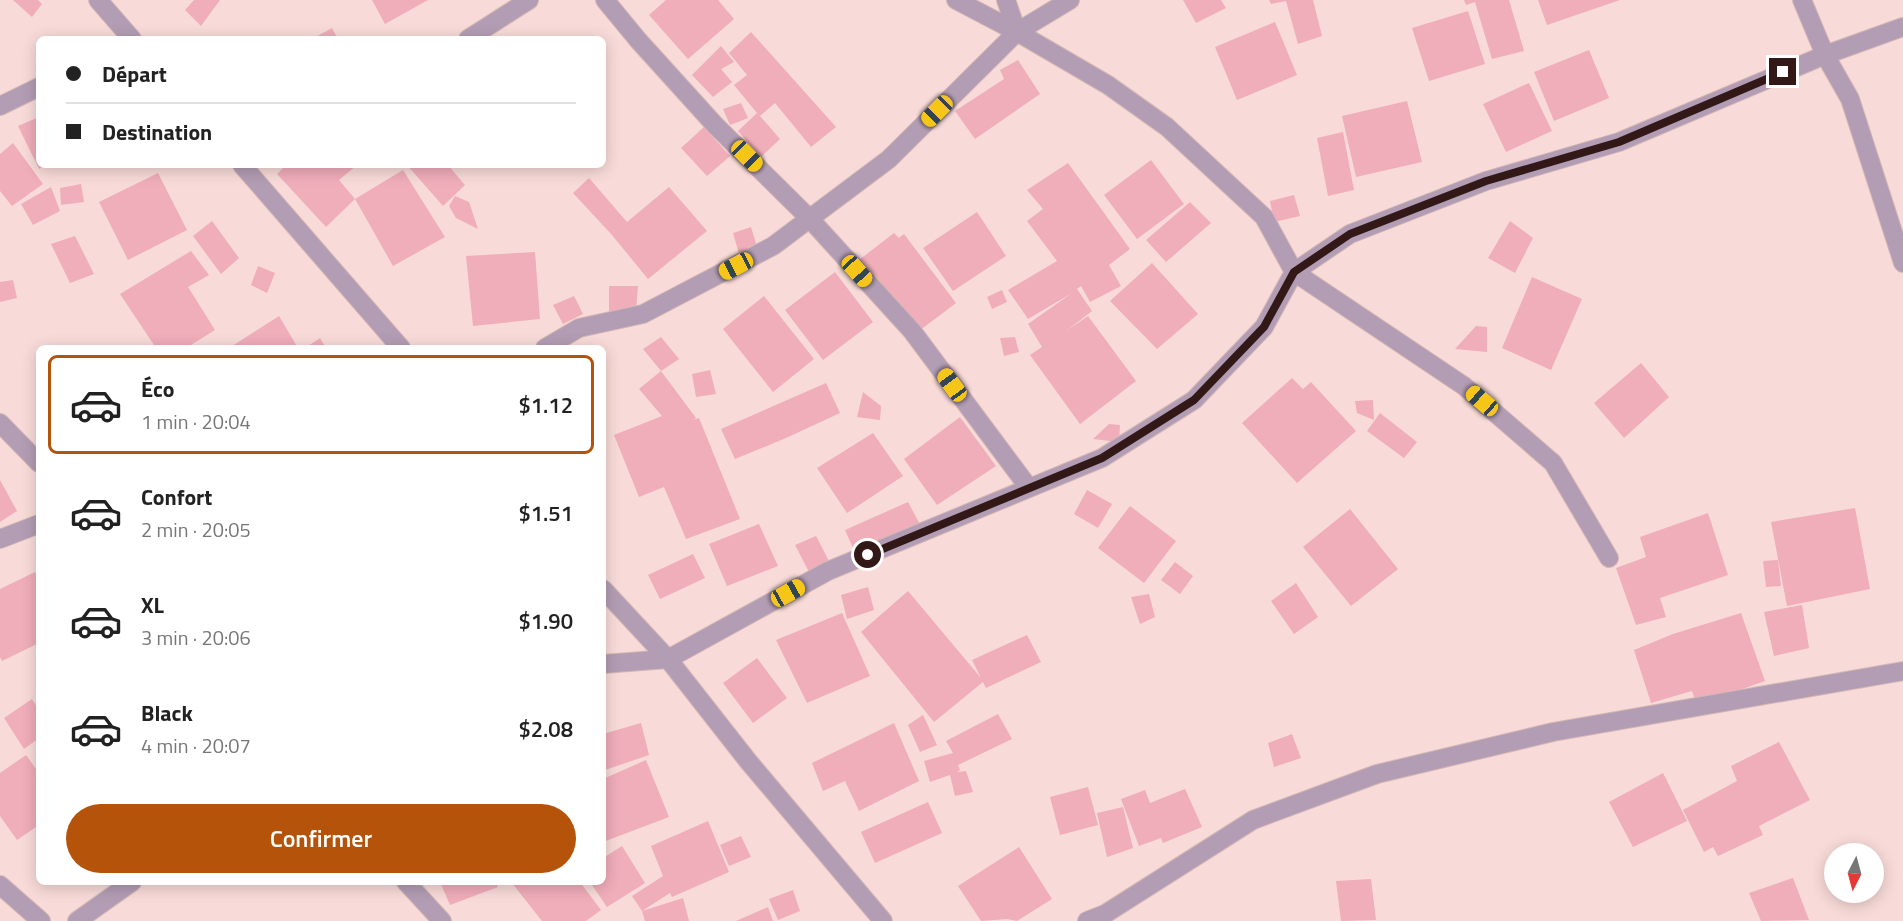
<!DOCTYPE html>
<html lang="fr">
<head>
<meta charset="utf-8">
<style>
  :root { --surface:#fff; --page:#f2f2f2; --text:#222; --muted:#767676; --line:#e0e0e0; --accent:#b45309 }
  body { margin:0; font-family:"Titillium Web",sans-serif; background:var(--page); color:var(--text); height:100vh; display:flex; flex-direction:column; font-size:22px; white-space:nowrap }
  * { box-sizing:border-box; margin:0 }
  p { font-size:20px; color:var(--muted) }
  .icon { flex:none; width:33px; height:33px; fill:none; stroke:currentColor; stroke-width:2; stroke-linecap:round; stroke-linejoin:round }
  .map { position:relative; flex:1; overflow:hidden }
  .details { position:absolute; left:36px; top:345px; width:570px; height:540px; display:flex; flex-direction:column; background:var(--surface); border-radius:9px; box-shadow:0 3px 15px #0003 }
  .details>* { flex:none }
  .hud { position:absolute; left:36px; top:36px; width:570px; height:132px; border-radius:9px; box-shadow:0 3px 15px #0003; display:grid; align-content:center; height:132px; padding:0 30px; background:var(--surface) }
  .needle { width:39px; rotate:186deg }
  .tools { position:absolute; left:1824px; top:843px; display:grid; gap:12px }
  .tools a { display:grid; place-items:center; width:60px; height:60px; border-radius:50%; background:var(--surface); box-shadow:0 3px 15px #0003; font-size:30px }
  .end { position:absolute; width:27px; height:27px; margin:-14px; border:8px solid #321917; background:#fff; box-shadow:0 0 0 3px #fff }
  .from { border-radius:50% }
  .car { position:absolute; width:18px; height:36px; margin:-18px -9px; border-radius:8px; box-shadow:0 0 4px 2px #0007; background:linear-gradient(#f5c518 24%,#345 0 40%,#f5c518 0 76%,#345 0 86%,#f5c518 0) }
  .hud b { display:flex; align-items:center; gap:21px; height:57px; font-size:22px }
  .hud b+b { border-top:2px solid var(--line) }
  .hud i { width:15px; height:15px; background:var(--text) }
  ul { padding:10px 0 0; list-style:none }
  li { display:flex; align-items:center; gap:18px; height:99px; margin:0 12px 9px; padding:0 18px; border:3px solid transparent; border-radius:9px }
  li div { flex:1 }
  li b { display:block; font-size:22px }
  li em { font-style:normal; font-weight:600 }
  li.current { border-color:var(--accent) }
  li>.icon { width:54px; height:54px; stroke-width:1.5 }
  .cta { display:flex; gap:12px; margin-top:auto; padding:12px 30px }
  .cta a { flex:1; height:69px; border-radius:36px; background:var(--accent); color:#fff; font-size:24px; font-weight:600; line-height:69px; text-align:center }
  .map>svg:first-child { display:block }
  .building { fill:#f0adba }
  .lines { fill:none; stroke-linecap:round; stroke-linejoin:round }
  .street-casing { stroke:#d4b8b5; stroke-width:20 }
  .street { stroke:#b39db4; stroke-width:18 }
  .route { stroke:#321917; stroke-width:8 }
</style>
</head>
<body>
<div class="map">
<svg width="1903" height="921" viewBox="0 0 1903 921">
  <rect width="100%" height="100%" fill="#f8dbd8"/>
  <path class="building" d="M13 0H38L42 4 32 17Z
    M194 0H220L201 26 185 10Z
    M372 0H428L385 24Z
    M666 0H718L734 19 688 59 649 15Z
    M1183 0H1221L1226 8 1196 23Z
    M1269 0H1313L1322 36 1298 44 1286 1 1271 4Z
    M1464 0H1509L1524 51 1492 59 1475 2 1466 5Z
    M1538 0H1620L1547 25Z
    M1468 11 1485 64 1429 81 1412 28Z
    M1275 22 1297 75 1237 100 1215 47Z
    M332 28 338 39H312Z
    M751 32 836 127 811 147 775 103 760 116 780 139 761 157 738 131 757 113 734 85 747 75 729 53Z
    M721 46 734 62 721 69 732 82 713 97 692 75Z
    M1589 50 1609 98 1554 121 1534 72Z
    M1018 60 1040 94 975 139 955 111 1004 79 1000 70Z
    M1529 83 1552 131 1506 152 1483 104Z
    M1407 101 1422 162 1356 177 1342 116Z
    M741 103 748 118 730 125 723 109Z
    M39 117V165H45L39 169 18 126Z
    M704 127 730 156 707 176 681 148Z
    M1343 132 1354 190 1328 196 1317 138Z
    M13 143 43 184 12 206 0 191V154Z
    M1151 160 1184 204 1137 239 1104 195Z
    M1068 163 1130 249 1109 265 1121 286 1090 302 1081 286 1077 289 1092 311 1066 331 1088 316 1136 381 1080 424 1030 355 1042 347 1028 324 1072 293 1028 319 1008 290 1057 261 1027 221 1043 209 1027 190Z
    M286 165H357L339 180 355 199 403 170 445 237 393 266 355 199 326 227 277 174Z
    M407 165H448L465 185 443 206Z
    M158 173 187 230 128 260 99 202Z
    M589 178 627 222 669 187 707 231 648 279 612 235 573 193Z
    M81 184 84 202 61 205 60 188Z
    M51 187 60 211 33 225 21 204Z
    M1294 195 1300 216 1274 222 1270 201Z
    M455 196 469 202 478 229 456 218 449 206Z
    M1190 202 1211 223 1166 262 1146 240Z
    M977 212 1006 256 953 291 923 248Z
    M212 221 239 258 221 274 193 236Z
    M1510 221 1533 238 1515 273 1488 258Z
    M751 227 757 247 739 254 733 233Z
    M894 233 899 238 904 234 956 303 915 334 859 260Z
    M75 236 94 274 70 283 51 244Z
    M191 251 209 275 188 287 215 330 186 348H156L120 294Z
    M535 252 540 319 473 326 466 256Z
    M1152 263 1198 314 1157 349 1110 301Z
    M258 266 275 273 267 293 251 285Z
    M835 272 873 322 823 360 785 310Z
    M1532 277 1582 299 1551 370 1502 348Z
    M13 280 17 298 0 302V282Z
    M609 286H638L636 311H609Z
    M1002 290 1007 302 992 309 987 297Z
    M574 296 583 314 563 324 553 305Z
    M764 296 814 359 773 392 723 329Z
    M279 316 298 348H229Z
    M1476 326 1487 327V352L1455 349Z
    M661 337 679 359 661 371 643 349Z
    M1015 337 1019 352 1004 356 1000 338Z
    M320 338 326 348H305Z
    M1641 363 1669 397 1624 438 1594 403Z
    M710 370 716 394 696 397 692 374Z
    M661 371 696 418 693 420 699 418 740 519 686 539 664 487 639 497 614 435 662 416 639 389Z
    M1292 378 1303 389 1311 382 1356 431 1297 483 1242 423Z
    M826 383 840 413 786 438 735 459 721 429Z
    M863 392 881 406 880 420 857 417Z
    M1373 400 1374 420 1357 413 1355 401Z
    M1380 413 1417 442 1404 458 1367 431Z
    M960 417 996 466 937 505 904 459Z
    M1109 424 1120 425 1119 442 1093 439Z
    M873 433 903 476 847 513 817 468Z
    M0 480 17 511 0 522Z
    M1087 490 1112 504 1098 528 1074 514Z
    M908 502 923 530 857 557 845 530Z
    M1130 506 1176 541 1144 583 1098 548Z
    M1855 508 1870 589 1787 606 1771 522Z
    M1350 509 1398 569 1351 606 1303 547Z
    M1708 513 1728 575 1660 598 1666 617 1636 625 1616 568 1646 557 1640 537Z
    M759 524 778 566 727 586 709 544Z
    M816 536 830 563 809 572 795 545Z
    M693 554 705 578 660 599 648 575Z
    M1778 560 1781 586 1766 587 1763 561Z
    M1175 562 1193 576 1180 594 1161 580Z
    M35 572 39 580V643L2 661 0 657V589Z
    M1296 583 1318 617 1294 634 1271 601Z
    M868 587 874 610 847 619 841 595Z
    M908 591 981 678 972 660 1027 635 1041 662 986 688 983 682 934 722 861 632Z
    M1149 594 1155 617 1140 624 1131 597Z
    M1802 605 1809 648 1774 656 1764 612Z
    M842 613 870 676 807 703 776 640Z
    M1741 613 1765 681 1697 705 1692 691 1651 703 1634 650 1673 634Z
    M757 658 787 698 753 723 723 683Z
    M32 699 39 710V738L24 749 4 718Z
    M998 714 1012 739 958 765 960 770 957 772 966 771 973 792 955 796 950 775 930 782 924 761 953 753 946 741Z
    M923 715 937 745 920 752 908 725Z
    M641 723 649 755 605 770 603 734Z
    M894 723 919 781 859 811 845 781 823 791 812 763Z
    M1292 734 1301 758 1274 767 1268 743Z
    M1779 742 1810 800 1759 826 1763 835 1718 856 1713 847 1704 852 1683 810 1737 781 1731 766Z
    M26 755 39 773V825L17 840 0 816V773Z
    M646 760 669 817 603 842V779Z
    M1663 773 1687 821 1633 847 1609 802Z
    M1088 787 1098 825 1060 835 1050 797Z
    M1185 789 1202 827 1163 843 1161 838 1139 846 1121 799 1145 790 1150 803Z
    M928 802 942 833 875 863 861 832Z
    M1123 807 1133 848 1107 857 1097 813Z
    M708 821 729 872 672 897 670 893 642 911 632 896 663 876 651 846Z
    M741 836 751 857 729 866 720 845Z
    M622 846 645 883 607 907 590 882H603V858Z
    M1019 847 1052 899 1017 921 1007 919 981 921 958 886Z
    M1793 878 1809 920 1761 921 1749 893Z
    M1371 879 1376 920 1341 921 1336 881Z
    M440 882H495L498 887 450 905Z
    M514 882H580L601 910 586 921H542L512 883Z
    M793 890 800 911 778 920 769 899Z
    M683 898 689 921H645L642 911Z
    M768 907 773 921H736Z"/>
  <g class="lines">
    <g class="street-casing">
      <path id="street" d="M98 0 132 39
        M605 0 638 40 715 125 810 219 912 331 1029 488
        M956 0 1017 32 1108 85 1167 127 1264 217 1294 272 1464 386 1553 463 1609 558
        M1006 0 1017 32
        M1802 0 1825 55 1850 99 1903 263
        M468 39 529 0
        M0 106 39 87
        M242 165 401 348
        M545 348 579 328 643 314 773 246 889 159 1017 32 1070 0
        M0 423 39 463
        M0 539 39 524
        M603 589 668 659 748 761 883 921
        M603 664 668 659 828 571 1102 458 1194 400 1264 327 1294 272 1350 234 1486 181 1619 142 1825 55 1903 27
        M406 882 442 921
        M0 885 41 921
        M77 921 132 882
        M1087 921 1105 914 1253 820 1377 774 1553 732 1903 671"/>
    </g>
    <use href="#street" class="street"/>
  </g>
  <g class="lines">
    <path class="route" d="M868 555 1102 458 1194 400 1264 327 1294 272 1350 234 1486 181 1619 142 1783 72"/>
  </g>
</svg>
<div class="tools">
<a><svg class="needle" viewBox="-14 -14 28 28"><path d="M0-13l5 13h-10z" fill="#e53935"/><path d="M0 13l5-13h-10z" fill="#767676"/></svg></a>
</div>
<i class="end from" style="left:868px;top:555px"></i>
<i class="end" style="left:1783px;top:72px"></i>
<i class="car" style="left:937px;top:111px;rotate:225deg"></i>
<i class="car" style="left:747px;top:156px;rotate:135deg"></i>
<i class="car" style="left:736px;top:266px;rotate:242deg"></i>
<i class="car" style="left:857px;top:271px;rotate:138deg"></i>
<i class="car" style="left:952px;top:385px;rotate:324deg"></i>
<i class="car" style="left:1482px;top:401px;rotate:311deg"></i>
<i class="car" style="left:788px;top:593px;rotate:61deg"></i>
<div class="hud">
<b><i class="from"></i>Départ</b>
<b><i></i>Destination</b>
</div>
<section class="details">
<ul>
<li class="current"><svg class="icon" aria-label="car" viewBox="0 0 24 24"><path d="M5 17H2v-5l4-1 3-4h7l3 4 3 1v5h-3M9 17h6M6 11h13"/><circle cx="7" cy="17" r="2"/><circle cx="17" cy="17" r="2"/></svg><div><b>Éco</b><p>1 min · 20:04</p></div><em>$1.12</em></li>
<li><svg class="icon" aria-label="car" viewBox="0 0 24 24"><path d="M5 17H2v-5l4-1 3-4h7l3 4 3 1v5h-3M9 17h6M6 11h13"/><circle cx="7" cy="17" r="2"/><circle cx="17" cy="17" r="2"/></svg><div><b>Confort</b><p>2 min · 20:05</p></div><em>$1.51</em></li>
<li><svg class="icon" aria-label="car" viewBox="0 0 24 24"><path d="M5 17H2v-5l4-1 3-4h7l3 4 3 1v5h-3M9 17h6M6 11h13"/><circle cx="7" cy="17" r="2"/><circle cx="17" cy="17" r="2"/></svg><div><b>XL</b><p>3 min · 20:06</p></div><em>$1.90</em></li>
<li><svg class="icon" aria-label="car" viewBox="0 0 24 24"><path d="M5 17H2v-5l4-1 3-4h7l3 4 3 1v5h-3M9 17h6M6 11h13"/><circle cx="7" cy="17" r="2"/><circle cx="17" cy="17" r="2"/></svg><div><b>Black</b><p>4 min · 20:07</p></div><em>$2.08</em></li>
</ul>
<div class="cta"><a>Confirmer</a></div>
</section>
</div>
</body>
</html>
